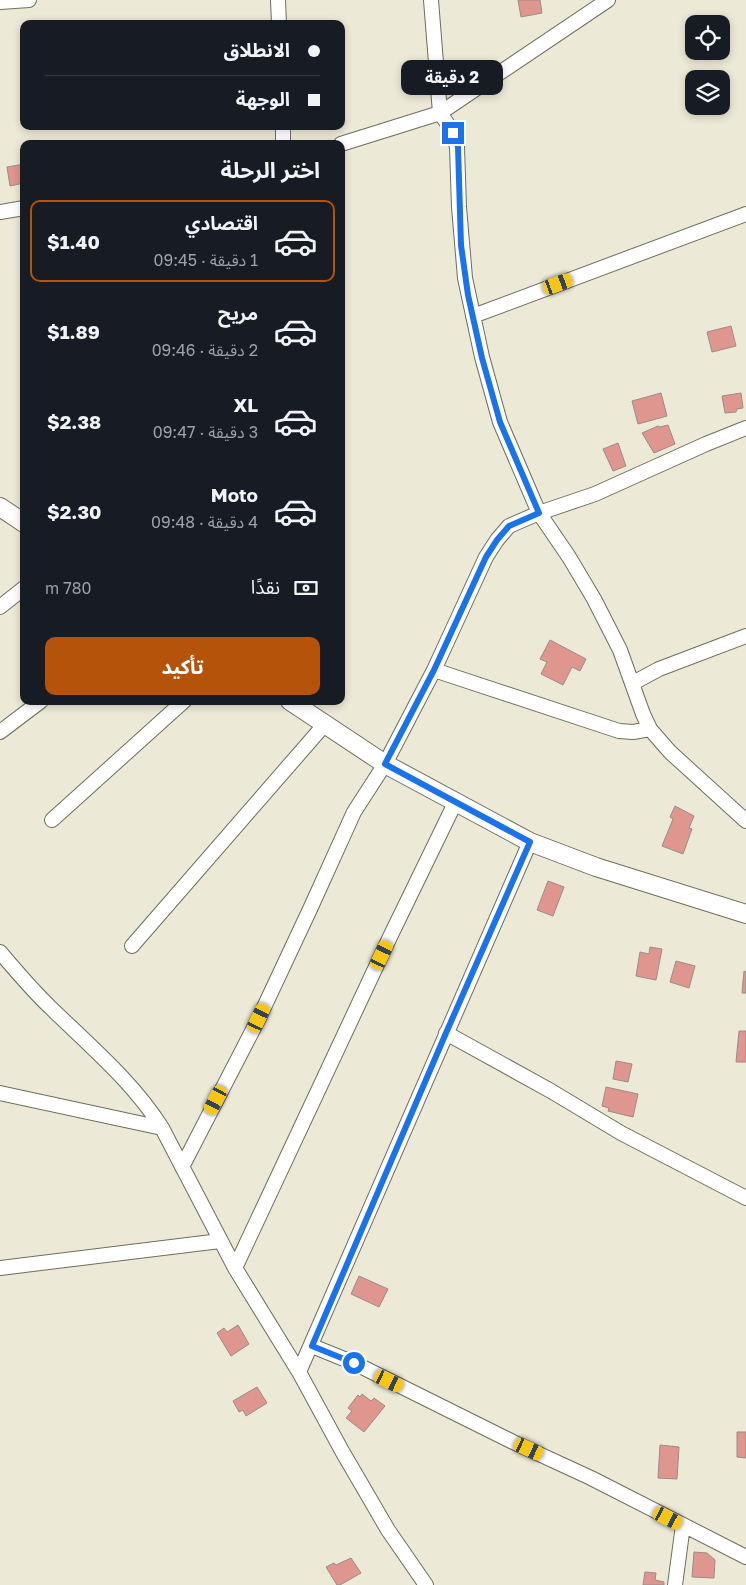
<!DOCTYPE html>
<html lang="ar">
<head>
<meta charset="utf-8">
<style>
  :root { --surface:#171b24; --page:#20242c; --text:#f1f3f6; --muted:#9ea1a6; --line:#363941; --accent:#b45309 }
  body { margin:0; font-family:"Golos Text","Noto Sans Arabic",sans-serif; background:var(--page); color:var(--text); direction:rtl; height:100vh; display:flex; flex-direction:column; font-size:19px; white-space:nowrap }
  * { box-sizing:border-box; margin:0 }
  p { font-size:16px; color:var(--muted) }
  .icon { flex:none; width:28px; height:28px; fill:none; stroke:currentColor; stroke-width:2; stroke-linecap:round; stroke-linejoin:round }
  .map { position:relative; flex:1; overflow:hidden; direction:ltr }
  .drawer { position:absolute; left:20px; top:140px; width:325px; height:565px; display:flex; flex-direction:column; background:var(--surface); border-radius:10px; box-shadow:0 2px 8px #0003; direction:rtl }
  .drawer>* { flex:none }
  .guide { position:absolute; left:20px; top:20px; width:325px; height:110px; border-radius:10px; box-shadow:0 2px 8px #0003; direction:rtl; display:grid; align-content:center; height:110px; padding:0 25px; background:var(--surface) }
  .tools { position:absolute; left:685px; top:15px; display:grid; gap:10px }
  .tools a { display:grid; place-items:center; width:45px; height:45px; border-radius:10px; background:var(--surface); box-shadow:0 2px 8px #0003; font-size:25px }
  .end { position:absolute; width:22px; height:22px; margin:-11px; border:6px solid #1a73e8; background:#fff; box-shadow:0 0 0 2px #fff }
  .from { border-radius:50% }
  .bubble { position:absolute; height:35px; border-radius:10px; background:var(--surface); box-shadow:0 2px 8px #0003; font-size:16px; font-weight:700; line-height:35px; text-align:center; direction:rtl }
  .car { position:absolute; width:15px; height:30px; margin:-15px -8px; border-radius:6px; box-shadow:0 0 4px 1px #0007; background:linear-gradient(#f5c518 24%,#345 0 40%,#f5c518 0 76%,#345 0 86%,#f5c518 0) }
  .guide b { display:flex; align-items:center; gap:18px; height:48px; font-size:19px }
  .guide b+b { border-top:1px solid var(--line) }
  .guide i { width:12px; height:12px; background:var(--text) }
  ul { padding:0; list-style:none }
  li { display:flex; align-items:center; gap:15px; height:82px; margin:0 10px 8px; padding:0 15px; border:2px solid transparent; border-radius:10px }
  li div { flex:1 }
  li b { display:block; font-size:19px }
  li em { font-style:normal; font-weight:700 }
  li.on { border-color:var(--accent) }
  li>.icon { width:45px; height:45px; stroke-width:1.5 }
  h2 { padding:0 25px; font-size:22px; line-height:60px }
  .pay { display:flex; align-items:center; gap:12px; height:55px; padding:0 25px; font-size:19px }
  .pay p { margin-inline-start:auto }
  .primary-button { display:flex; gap:10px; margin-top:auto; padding:10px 25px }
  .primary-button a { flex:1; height:58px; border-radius:10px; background:var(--accent); color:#fff; font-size:20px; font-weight:700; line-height:58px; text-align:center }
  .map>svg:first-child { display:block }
  .building { fill:#de968e; stroke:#9e8a88 }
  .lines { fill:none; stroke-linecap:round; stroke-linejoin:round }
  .minor-casing { stroke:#706d5d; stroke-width:16 }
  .tertiary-casing { stroke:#706d5d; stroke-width:20 }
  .minor { stroke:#fff; stroke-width:14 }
  .tertiary { stroke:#fff; stroke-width:18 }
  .route { stroke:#1a73e8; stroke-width:6 }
</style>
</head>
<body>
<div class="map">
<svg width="746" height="1585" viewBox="0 0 746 1585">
  <rect width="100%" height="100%" fill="#ece9d7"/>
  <path class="building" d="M518 0H540L542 13 521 17Z
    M24 164V183L10 186 7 167Z
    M731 326 736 346 712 352 707 332Z
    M661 393 667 416 638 424 632 401Z
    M741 393 743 408 737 409 736 412 725 413 722 396Z
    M668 425 675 444 654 453 642 433 658 426 660 427Z
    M618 443 626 466 613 471 603 449Z
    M550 640 586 659 580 671 572 667 563 685 541 674 547 662 540 659Z
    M675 806 694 816 689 828 692 829 683 854 662 846 673 819 670 817Z
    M548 881 564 887 553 916 537 910Z
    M650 947 662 949 656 980 636 976 640 952 649 954Z
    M676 961 695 966 689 988 670 982Z
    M744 971 746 972V993H742Z
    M739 1031H746V1062H736Z
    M616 1061 632 1064 628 1082 613 1079Z
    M606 1087 638 1094 633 1117 608 1111 609 1108 602 1106Z
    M359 1276 388 1289 379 1307 351 1294Z
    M238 1325 249 1344 231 1356 217 1333 224 1328 227 1332Z
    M257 1387 267 1403 246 1416 243 1410 239 1412 233 1401Z
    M362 1394 371 1401 374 1398 385 1406 364 1432 346 1418 352 1411 348 1408 358 1395 360 1397Z
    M737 1432H746V1458L737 1457Z
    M660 1445 679 1447 677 1479 658 1478Z
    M694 1552 707 1553 715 1560 714 1578 692 1577Z
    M351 1558 361 1573 340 1585H337L326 1567 334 1563 336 1565Z
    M645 1572 656 1573 655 1580 664 1582V1585H643Z"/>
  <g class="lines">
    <g class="minor-casing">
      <path id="minor" d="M278 0 279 24
        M431 0 440 113 447 123 453 133 457 147 459 207 465 278 482 357 500 422 539 513 569 557 594 599 620 650 643 714 650 729 670 752 746 821
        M0 2 29 0
        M283 126V144
        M341 144 440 113 608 0
        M0 212 24 208
        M473 316 746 214
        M0 607 24 588
        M434 670 619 731 633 732 650 729
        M633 683 659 669 746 636
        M0 732 41 701
        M52 820 184 701
        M132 946 325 724
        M0 952C16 971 33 991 51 1008 90 1046 133 1082 162 1128L235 1268 299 1372 342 1451 388 1530 426 1585
        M446 1033 551 1091 621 1133 746 1198
        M0 1093 162 1128
        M182 1167 259 1018 311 907 354 812 385 764 434 670 486 557 497 540 509 526 539 513 595 494 706 444 746 428
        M0 1268 220 1241
        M235 1268 389 939 455 803
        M312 1346 354 1363 513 1442 591 1478 746 1557
        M299 1372 530 842
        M675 1585 683 1525"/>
    </g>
    <g class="tertiary-casing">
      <path id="tertiary" d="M0 507 24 523
        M290 701 385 764 530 842 596 867 746 914"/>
    </g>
    <use href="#minor" class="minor"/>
    <use href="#tertiary" class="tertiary"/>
  </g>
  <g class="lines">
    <path class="route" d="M354 1363 312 1346 446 1033 530 842 385 764 434 670 486 557 497 540 509 526 539 513 500 422 482 358 468 295 461 245 458 147 453 133"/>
  </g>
</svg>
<div class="tools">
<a><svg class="icon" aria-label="locate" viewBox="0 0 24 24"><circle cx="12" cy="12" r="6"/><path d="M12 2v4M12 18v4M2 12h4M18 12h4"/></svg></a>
<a><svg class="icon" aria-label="layers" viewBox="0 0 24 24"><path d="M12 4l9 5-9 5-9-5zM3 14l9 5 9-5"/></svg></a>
</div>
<i class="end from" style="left:354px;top:1363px"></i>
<i class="end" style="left:453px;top:133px"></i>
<div class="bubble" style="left:401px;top:60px;width:102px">2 دقيقة</div>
<i class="car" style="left:558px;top:284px;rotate:70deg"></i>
<i class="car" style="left:382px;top:955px;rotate:25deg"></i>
<i class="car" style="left:259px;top:1018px;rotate:25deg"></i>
<i class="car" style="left:216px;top:1100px;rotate:208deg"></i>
<i class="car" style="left:389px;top:1381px;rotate:116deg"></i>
<i class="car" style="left:529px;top:1449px;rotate:115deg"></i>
<i class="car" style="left:668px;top:1518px;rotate:117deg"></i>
<div class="guide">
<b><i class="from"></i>الانطلاق</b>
<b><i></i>الوجهة</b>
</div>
<section class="drawer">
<h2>اختر الرحلة</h2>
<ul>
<li class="on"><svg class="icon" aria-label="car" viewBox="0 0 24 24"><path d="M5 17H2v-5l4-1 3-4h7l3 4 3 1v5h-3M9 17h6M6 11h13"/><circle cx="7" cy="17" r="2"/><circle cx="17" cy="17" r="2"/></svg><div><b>اقتصادي</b><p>1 دقيقة · 09:45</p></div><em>$1.40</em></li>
<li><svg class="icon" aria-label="car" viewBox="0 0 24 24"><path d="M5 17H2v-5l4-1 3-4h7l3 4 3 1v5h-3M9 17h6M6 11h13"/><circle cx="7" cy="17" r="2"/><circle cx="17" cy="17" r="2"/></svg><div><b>مريح</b><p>2 دقيقة · 09:46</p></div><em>$1.89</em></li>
<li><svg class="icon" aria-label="car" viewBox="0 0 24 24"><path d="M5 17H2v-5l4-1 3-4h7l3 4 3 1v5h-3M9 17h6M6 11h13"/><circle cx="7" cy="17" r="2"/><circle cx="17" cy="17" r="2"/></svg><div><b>XL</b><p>3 دقيقة · 09:47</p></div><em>$2.38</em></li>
<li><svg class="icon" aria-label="car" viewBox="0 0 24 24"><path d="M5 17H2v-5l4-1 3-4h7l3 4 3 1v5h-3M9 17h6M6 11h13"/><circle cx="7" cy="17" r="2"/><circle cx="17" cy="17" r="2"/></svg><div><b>Moto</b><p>4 دقيقة · 09:48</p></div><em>$2.30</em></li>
</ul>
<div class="pay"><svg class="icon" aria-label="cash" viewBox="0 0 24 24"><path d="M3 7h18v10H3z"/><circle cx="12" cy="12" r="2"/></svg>نقدًا<p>780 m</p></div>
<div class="primary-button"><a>تأكيد</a></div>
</section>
</div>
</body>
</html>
